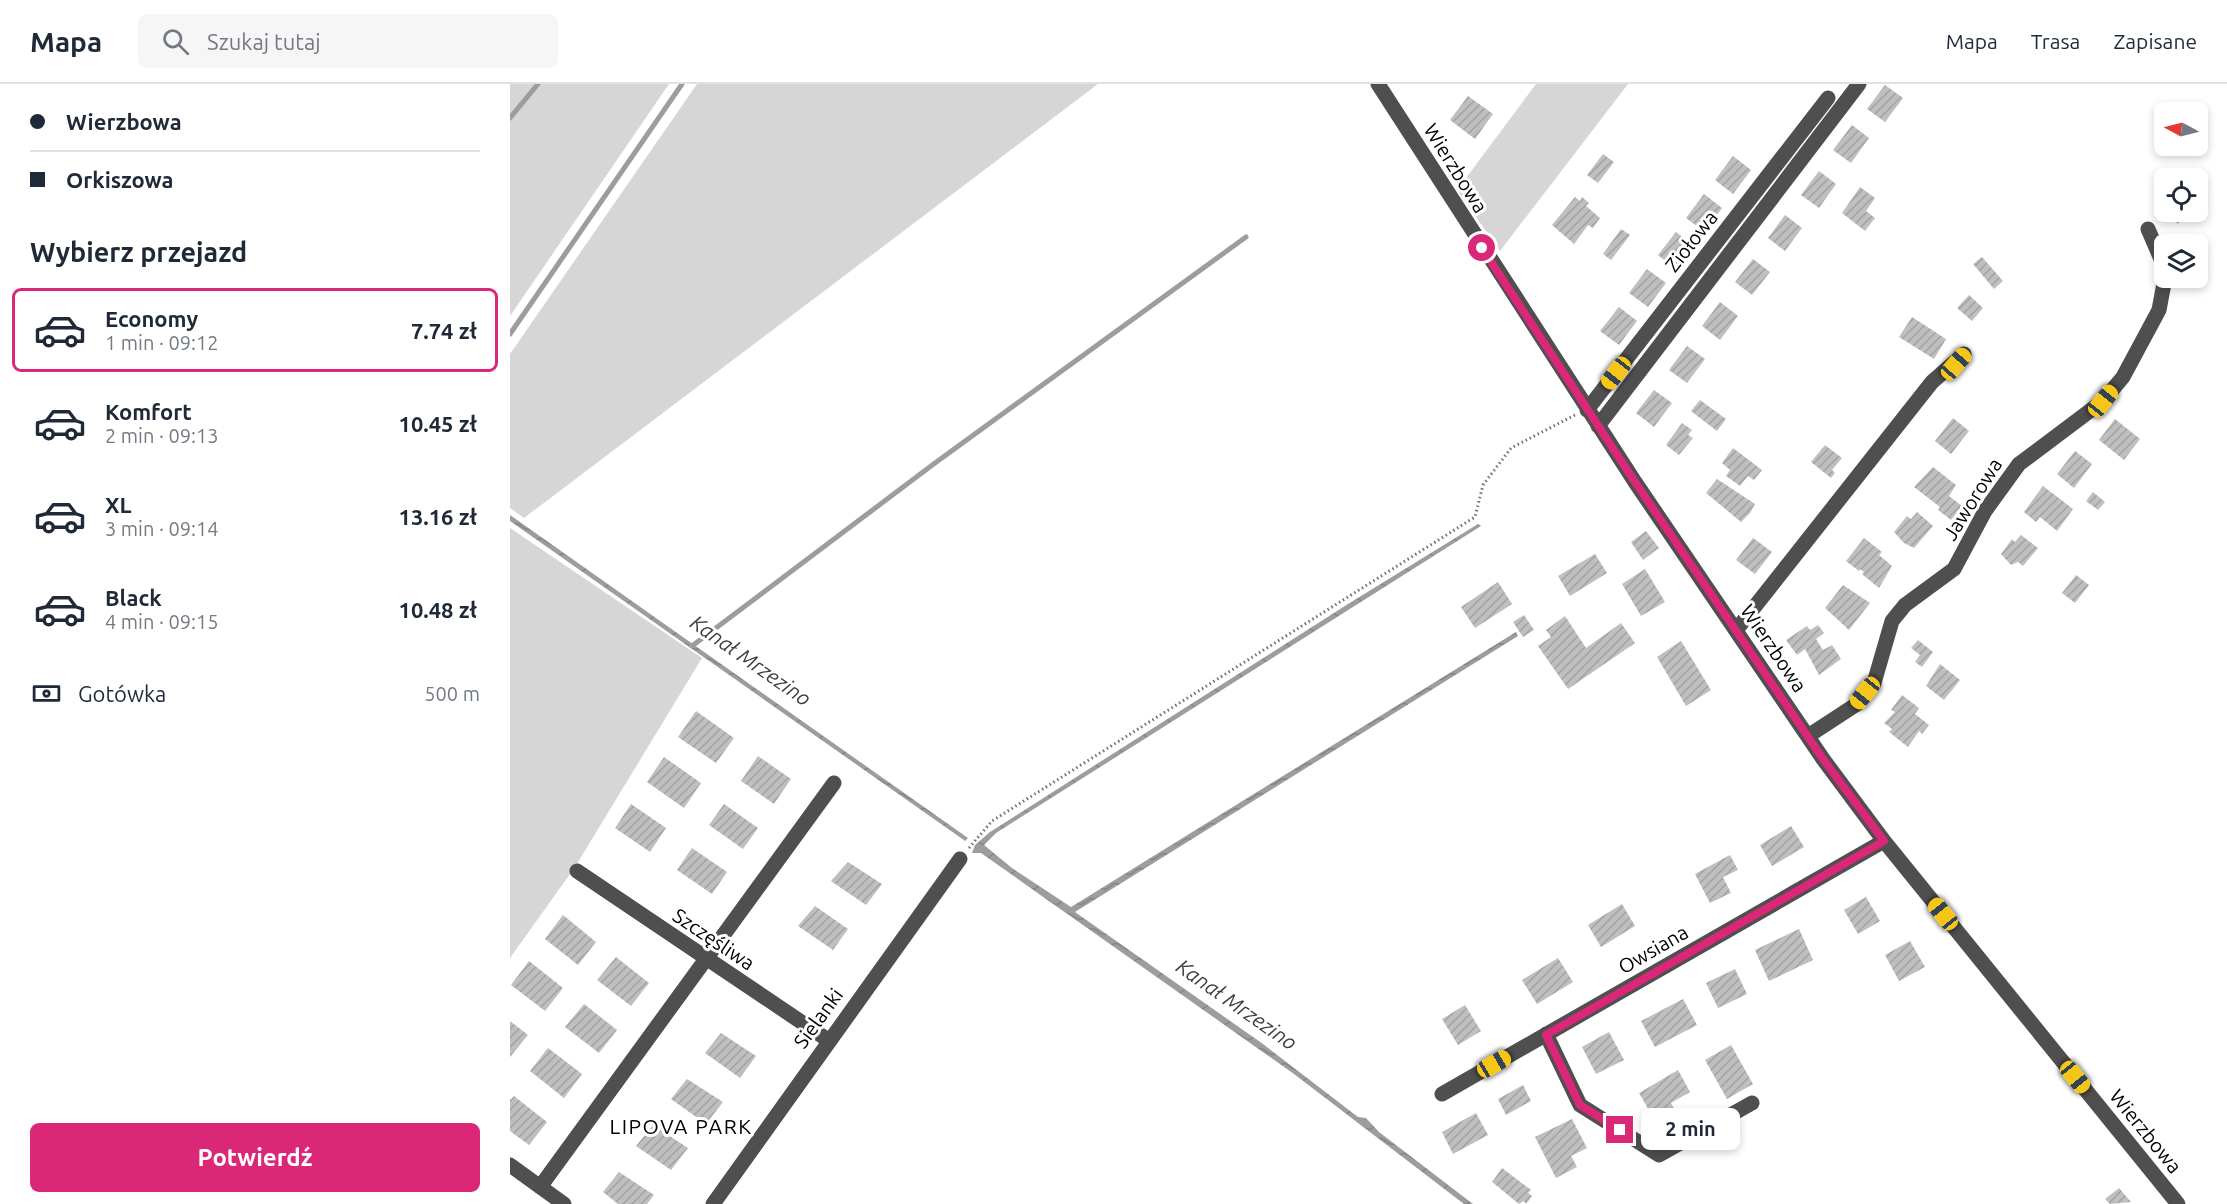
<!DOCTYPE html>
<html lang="pl">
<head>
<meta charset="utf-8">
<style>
  :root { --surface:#fff; --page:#f6f6f7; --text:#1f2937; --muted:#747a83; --line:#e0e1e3; --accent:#db2777 }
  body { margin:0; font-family:Ubuntu,sans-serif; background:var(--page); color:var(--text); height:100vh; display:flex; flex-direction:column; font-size:22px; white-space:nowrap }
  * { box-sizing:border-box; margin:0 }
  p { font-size:20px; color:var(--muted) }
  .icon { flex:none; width:33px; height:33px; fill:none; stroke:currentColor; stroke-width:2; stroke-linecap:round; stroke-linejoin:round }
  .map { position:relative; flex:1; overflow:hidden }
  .drawer { display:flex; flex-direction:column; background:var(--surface); width:510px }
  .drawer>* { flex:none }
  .hud { display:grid; align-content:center; height:132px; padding:0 30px; background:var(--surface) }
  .needle { width:39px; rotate:277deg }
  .controls { position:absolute; left:1644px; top:18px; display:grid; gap:12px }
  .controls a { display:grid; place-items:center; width:54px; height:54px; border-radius:9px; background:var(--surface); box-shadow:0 3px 9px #0003; font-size:30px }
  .end { position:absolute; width:27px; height:27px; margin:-14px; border:8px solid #db2777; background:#fff; box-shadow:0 0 0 3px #fff }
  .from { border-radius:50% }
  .bubble { position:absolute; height:42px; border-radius:9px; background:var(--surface); box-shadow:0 3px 9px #0003; font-size:20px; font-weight:600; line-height:42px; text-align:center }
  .car { position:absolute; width:18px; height:36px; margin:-18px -9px; border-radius:8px; box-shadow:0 0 4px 2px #0007; background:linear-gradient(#f5c518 24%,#345 0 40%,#f5c518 0 76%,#345 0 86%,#f5c518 0) }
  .hud b { display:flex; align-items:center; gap:21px; height:57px; font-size:22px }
  .hud b+b { border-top:2px solid var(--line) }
  .hud i { width:15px; height:15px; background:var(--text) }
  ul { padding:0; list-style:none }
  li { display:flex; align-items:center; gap:18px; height:84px; margin:0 12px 9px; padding:0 18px; border:3px solid transparent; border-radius:9px }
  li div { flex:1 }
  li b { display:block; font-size:22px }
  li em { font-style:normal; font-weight:600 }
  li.active { border-color:var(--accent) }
  li>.icon { width:54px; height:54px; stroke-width:1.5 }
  h2 { padding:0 30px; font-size:27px; line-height:72px }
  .pay { display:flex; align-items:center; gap:15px; height:66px; padding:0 30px; font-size:22px }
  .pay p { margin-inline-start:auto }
  .cta { display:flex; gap:12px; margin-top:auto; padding:12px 30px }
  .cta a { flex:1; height:69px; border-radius:9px; background:var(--accent); color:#fff; font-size:24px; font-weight:600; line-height:69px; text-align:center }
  header { display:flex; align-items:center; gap:36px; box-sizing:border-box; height:84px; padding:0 30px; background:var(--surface); border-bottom:2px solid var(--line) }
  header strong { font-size:28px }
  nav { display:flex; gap:33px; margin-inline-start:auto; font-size:21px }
  .search { width:420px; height:54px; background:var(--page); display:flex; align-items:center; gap:15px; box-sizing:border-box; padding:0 21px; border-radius:9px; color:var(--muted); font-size:22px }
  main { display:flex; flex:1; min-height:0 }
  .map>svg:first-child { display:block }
  .grass { fill:#d6d6d6 }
  .water { fill:url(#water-waves) }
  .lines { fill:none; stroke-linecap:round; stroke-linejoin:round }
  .stream { stroke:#9d9d9d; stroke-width:5 }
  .building { fill:url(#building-hatch) }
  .path { stroke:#717171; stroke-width:3; stroke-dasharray:1.5 3; stroke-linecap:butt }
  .minor { stroke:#4f4f4f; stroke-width:15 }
  .route { stroke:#db2777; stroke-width:8 }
  .labels { text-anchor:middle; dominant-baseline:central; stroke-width:6; stroke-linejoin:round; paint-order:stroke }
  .street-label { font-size:20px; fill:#000; stroke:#fff }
  .water-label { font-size:21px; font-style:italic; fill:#3e3e3e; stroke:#fff }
  .neighbourhood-label { font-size:21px; letter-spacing:1.5px; fill:#000; stroke:#fff }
</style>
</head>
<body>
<header>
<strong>Mapa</strong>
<div class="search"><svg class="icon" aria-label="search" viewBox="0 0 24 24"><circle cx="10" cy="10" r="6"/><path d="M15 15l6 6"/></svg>Szukaj tutaj</div>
<nav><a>Mapa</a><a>Trasa</a><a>Zapisane</a></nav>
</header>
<main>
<section class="drawer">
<div class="hud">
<b><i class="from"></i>Wierzbowa</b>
<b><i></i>Orkiszowa</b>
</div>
<h2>Wybierz przejazd</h2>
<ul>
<li class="active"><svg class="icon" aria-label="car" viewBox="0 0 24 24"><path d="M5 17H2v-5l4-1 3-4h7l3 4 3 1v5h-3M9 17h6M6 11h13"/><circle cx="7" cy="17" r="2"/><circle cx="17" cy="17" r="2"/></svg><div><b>Economy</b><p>1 min · 09:12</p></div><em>7.74 zł</em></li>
<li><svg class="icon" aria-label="car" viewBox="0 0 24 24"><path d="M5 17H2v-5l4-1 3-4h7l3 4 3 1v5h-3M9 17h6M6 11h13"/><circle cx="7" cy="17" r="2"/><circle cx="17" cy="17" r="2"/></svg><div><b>Komfort</b><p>2 min · 09:13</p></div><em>10.45 zł</em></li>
<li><svg class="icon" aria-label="car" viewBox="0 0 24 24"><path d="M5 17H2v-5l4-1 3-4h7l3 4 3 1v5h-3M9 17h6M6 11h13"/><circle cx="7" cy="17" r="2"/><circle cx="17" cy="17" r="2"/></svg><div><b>XL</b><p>3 min · 09:14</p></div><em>13.16 zł</em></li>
<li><svg class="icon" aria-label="car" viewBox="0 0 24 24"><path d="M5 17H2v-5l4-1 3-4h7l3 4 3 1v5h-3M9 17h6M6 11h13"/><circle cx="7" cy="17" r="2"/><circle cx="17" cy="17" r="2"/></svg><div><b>Black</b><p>4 min · 09:15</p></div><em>10.48 zł</em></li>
</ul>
<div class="pay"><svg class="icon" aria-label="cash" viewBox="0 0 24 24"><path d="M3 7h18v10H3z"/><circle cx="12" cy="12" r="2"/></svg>Gotówka<p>500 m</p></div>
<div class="cta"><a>Potwierdź</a></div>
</section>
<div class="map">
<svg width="1717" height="1120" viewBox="0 0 1717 1120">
  <defs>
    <pattern id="water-waves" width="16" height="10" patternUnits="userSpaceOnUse" patternTransform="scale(1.5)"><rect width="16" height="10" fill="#9d9d9d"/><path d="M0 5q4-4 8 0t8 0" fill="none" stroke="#858585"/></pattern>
    <pattern id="building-hatch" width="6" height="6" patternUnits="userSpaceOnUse" patternTransform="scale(1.5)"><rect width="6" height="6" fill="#bfbfbf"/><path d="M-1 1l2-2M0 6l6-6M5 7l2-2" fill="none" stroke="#a2a2a2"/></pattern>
  </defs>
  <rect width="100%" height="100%" fill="#fff"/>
  <path class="grass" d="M0 0H159L0 232Z
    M187 0H588L14 434 0 424V270Z
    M1026 0H1118L990 167 947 106Z
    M0 444 192 574 65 783 0 874Z"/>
  <path class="water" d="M0 431 458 754 455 757 451 754 0 437Z
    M968 440 971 442 486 749 474 761 502 784 561 823 1006 548 1008 552 565 828 753 960 848 1033 856 1034 869 1048 963 1120H954L784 990 471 769H462L465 761 480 748 838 520Z"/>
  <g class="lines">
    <path class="stream" d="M0 34 28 0
      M0 250 172 0
      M182 562 425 379 736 153"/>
  </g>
  <path class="building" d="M1375 1 1393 14 1375 38 1357 25Z
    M958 12 983 30 965 55 940 36Z
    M1342 41 1359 54 1341 79 1323 66Z
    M1093 70 1104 78 1088 99 1077 91Z
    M1223 72 1241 86 1223 110 1205 96Z
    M1309 87 1326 100 1309 124 1291 111Z
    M1350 103 1365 114 1356 127 1365 134 1355 147 1332 129Z
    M1654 108V128H1677L1668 140 1644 122Z
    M1194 110 1212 124 1195 148 1176 134Z
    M1065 113 1070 117 1072 113 1079 119 1076 122 1090 134 1083 144 1078 141 1064 160 1042 141Z
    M1275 131 1292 144 1275 167 1258 154Z
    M1111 145 1120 151 1101 176 1093 170Z
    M1166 148 1184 162 1166 186 1148 171Z
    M1472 173 1493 197 1484 205 1463 180Z
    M1243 175 1260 188 1242 211 1225 198Z
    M1137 185 1156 199 1138 223 1119 209Z
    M1459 211 1473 224 1462 237 1447 224Z
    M1210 218 1228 232 1210 256 1192 242Z
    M1109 223 1127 237 1109 261 1090 247Z
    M1402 233 1436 255 1424 275 1389 253Z
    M1177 262 1195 275 1177 299 1159 286Z
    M1144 306 1162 319 1144 343 1126 329Z
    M1190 316 1216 335 1207 347 1181 327Z
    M1443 334 1459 347 1441 370 1425 357Z
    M1605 335 1630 355 1614 376 1589 356Z
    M1172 339 1182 346 1178 351 1183 354 1169 371 1156 361Z
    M1315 361 1332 374 1322 386 1325 389 1321 394 1301 378Z
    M1223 364 1252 386 1244 396 1238 392 1230 402 1216 392 1220 386 1212 379Z
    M1565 367 1582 380 1564 404 1547 390Z
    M1423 383 1446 401 1439 412 1452 422 1441 436 1428 426 1430 423 1404 403Z
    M1207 395 1245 420 1240 429 1231 438 1196 409Z
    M1533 402 1563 425 1547 447 1530 433 1526 438 1514 428Z
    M1583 408 1595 418 1588 426 1576 417Z
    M1407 428 1423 442 1404 464 1394 459 1384 448 1397 432 1401 435Z
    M1136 447 1149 464 1133 476 1121 458Z
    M1511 451 1528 464 1513 482 1508 478 1501 481 1491 470 1502 455 1505 458Z
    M1243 454 1262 468 1245 490 1226 476Z
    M1354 454 1372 468 1369 471 1382 482 1369 504 1352 490 1354 488 1350 485 1349 487 1336 477Z
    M1085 470 1097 489 1060 512 1048 492Z
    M1135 485 1155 518 1131 532 1112 500Z
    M1566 491 1579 501 1565 519 1552 509Z
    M988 498 1002 520 965 544 951 523Z
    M1333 501 1360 519 1339 546 1315 524Z
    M1014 531 1024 546 1013 553 1003 538Z
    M1055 532 1076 564 1111 539 1125 559 1058 605 1028 562 1041 553 1036 546Z
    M1308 541 1314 549 1306 555 1313 566 1322 561 1331 575 1309 591 1295 565 1287 571 1276 556 1297 542 1300 546Z
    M1408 556 1423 568 1412 583 1405 578 1410 571 1401 564Z
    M1171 557 1201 606 1176 622 1147 573Z
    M1430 580 1450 596 1434 616 1416 602Z
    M1392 611 1409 624 1405 630 1419 641 1412 650 1409 647 1398 663 1379 648 1382 645 1374 639 1385 628 1381 626Z
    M186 627 224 654 206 679 168 653Z
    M248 672 281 695 264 720 231 697Z
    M154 673 191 699 174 724 137 698Z
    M121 720 156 744 140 768 105 744Z
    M214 720 248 744 233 765 199 741Z
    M1281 742 1294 763 1262 782 1250 761Z
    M182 764 217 788 202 810 167 786Z
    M1220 771 1228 786 1213 793 1221 809 1200 819 1185 790Z
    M338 778 372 800 356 821 321 797Z
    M1356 813 1370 837 1348 850 1334 826Z
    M1112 820 1125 842 1091 863 1078 841Z
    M305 822 338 845 323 866 288 842Z
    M53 831 86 858 68 881 35 855Z
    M1289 845 1303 876 1259 897 1245 866Z
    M1400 857 1415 883 1389 897 1375 871Z
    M106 873 139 899 121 922 87 896Z
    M1048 874 1063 898 1027 920 1012 896Z
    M19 877 53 904 35 927 1 901Z
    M1225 885 1237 910 1208 924 1196 899Z
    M1173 915 1187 941 1145 963 1131 937Z
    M74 920 107 946 89 969 55 943Z
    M955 921 971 947 948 961 932 935Z
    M0 937 18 951 0 973Z
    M1099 948 1114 976 1086 990 1072 963Z
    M211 949 246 972 230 994 195 969Z
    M1221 961 1243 1000 1217 1015 1195 976Z
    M38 964 72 990 54 1014 20 987Z
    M1168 986 1180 1008 1161 1019 1170 1036 1151 1047 1129 1009Z
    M177 995 213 1018 196 1040 161 1015Z
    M1013 1001 1021 1017 996 1031 988 1015Z
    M4 1012 37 1038 19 1061 0 1047V1016Z
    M966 1029 978 1051 943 1070 932 1048Z
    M1062 1035 1077 1064 1061 1072 1067 1083 1046 1094 1025 1053Z
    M143 1041 178 1064 161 1086 126 1062Z
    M992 1084 1021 1106 1018 1109 1022 1112 1016 1120 1014 1117 1009 1120 982 1098Z
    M109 1088 144 1111 137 1120H108L93 1108Z
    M1609 1104 1621 1118 1600 1120 1595 1115Z"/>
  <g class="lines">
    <path class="path" d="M459 764 482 737 965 433 973 401 1001 364 1065 331"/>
    <path class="minor" d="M868 0 1125 398 1313 675 1374 757 1668 1120
      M1638 145 1654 182
      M1077 326 1318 14
      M1088 342 1349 0
      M1227 545 1422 298 1454 270
      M1298 652 1347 620 1364 599 1382 537 1395 521 1444 485 1475 427 1509 380 1593 317 1613 293 1649 226 1655 194
      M67 787 318 956
      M1036 950 1070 1021 1149 1071 1242 1019
      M932 1010 1374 757
      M0 1081 54 1120
      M30 1103 324 699
      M203 1120 450 775"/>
  </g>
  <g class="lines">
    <path class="route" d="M972 164 1125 398 1313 675 1374 757 1036 951 1070 1021 1110 1046"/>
  </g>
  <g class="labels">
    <g class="street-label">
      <text transform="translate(946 84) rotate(58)">Wierzbowa</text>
      <text transform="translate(1181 157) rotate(-52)">Ziołowa</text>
      <text transform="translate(1462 415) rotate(-58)">Jaworowa</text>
      <text transform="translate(1264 564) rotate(56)">Wierzbowa</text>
      <text transform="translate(204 855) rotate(34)">Szczęśliwa</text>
      <text transform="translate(1143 865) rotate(-30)">Owsiana</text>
      <text transform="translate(308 934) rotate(-54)">Sielanki</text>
      <text transform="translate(1636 1047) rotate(51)">Wierzbowa</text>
    </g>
    <g class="water-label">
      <text transform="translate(241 576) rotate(35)">Kanał Mrzezino</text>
      <text transform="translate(727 920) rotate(35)">Kanał Mrzezino</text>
    </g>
    <g class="neighbourhood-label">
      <text x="171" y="1042">LIPOVA PARK</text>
    </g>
  </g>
</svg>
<div class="controls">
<a><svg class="needle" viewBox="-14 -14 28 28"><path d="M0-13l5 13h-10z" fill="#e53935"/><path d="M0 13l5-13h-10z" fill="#747a83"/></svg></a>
<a><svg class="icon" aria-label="locate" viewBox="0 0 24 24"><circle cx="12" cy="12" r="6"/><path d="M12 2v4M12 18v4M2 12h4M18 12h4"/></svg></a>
<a><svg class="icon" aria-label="layers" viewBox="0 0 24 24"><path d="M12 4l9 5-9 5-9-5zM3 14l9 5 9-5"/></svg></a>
</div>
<i class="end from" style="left:972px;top:164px"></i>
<i class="end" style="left:1110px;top:1046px"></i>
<div class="bubble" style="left:1131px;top:1024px;width:99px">2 min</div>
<i class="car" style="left:1446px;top:280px;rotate:41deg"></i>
<i class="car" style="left:1106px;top:289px;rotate:218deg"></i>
<i class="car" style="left:1593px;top:317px;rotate:39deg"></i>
<i class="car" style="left:1355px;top:609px;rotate:219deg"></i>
<i class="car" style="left:1433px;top:830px;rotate:321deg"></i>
<i class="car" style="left:984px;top:980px;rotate:60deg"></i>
<i class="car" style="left:1565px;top:993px;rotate:141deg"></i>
</div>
</main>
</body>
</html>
